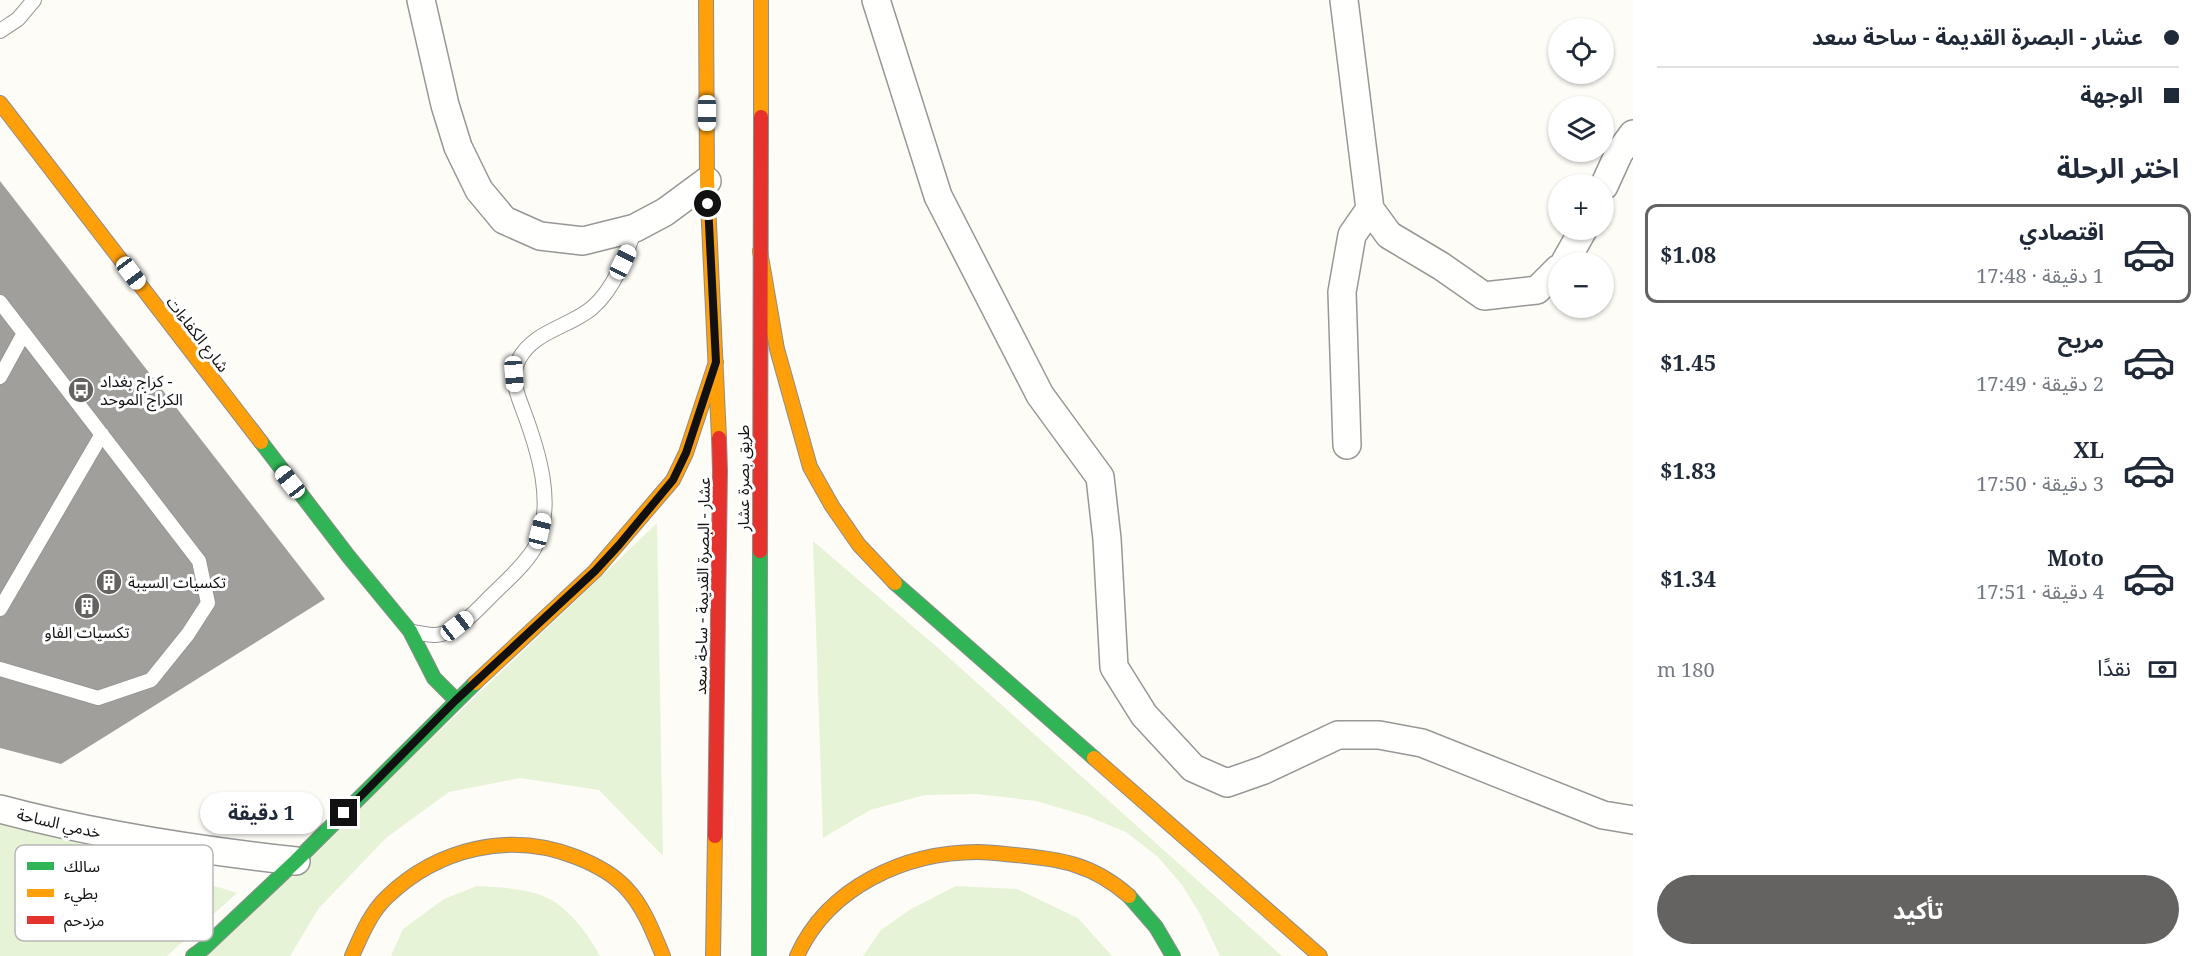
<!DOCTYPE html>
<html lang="ar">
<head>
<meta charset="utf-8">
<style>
  :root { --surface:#fff; --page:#f6f6f7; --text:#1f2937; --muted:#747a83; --line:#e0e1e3; --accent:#646362 }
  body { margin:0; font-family:"Noto Serif","Noto Sans Arabic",serif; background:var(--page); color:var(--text); direction:rtl; height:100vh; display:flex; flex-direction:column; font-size:22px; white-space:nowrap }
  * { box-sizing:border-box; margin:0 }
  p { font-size:20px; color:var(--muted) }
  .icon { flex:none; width:33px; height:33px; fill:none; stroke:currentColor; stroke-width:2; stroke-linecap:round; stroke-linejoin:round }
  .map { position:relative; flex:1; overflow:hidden; direction:ltr }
  .sheet { display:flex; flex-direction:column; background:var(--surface); width:570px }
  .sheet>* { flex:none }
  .guide { display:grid; align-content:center; height:132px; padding:0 24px; background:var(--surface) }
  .controls { position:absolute; left:1548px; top:18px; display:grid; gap:12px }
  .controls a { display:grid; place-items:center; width:66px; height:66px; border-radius:50%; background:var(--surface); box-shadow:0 2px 4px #0004; font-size:30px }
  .end { position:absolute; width:27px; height:27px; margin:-14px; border:8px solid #111; background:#fff; box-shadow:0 0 0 3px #fff }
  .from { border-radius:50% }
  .bubble { position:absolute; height:42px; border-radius:21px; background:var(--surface); box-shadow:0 2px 4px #0004; font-size:20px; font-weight:700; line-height:42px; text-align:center; direction:rtl }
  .car { position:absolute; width:18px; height:36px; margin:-18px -9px; border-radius:8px; box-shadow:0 0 4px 2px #0007; background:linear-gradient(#fff 24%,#345 0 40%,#fff 0 76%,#345 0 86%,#fff 0) }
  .guide b { display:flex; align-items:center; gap:21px; height:57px; font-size:22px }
  .guide b+b { border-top:2px solid var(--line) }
  .guide i { width:15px; height:15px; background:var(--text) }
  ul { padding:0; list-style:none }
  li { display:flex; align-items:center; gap:18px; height:99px; margin:0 12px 9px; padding:0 12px; border:3px solid transparent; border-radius:12px }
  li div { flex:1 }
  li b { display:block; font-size:22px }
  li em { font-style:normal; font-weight:700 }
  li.active { border-color:var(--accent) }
  li>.icon { width:54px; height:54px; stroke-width:1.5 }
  h2 { padding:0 24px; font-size:27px; line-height:72px }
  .pay { display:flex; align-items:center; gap:15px; height:66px; padding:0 24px; font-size:22px }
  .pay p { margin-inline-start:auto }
  .primary-button { display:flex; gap:12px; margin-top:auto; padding:12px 24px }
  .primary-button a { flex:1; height:69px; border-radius:36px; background:var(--accent); color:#fff; font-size:24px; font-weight:700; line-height:69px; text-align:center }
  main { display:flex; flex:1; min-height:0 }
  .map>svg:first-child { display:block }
  .green { fill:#e7f3d7 }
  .building { fill:#a19f9c }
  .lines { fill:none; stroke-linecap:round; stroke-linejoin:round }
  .lane-casing { stroke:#979795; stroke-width:16 }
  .street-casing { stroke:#979795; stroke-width:30 }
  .fast-casing { stroke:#8e8d8b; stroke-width:16 }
  .slow-casing { stroke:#8e8d8b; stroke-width:16 }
  .jam-casing { stroke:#8e8d8b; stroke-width:16 }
  .lane { stroke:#fffffe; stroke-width:14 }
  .street { stroke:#fffffe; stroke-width:27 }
  .fast { stroke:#30b455; stroke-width:14 }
  .slow { stroke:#ff9f0a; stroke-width:14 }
  .jam { stroke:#e5322d; stroke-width:14 }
  .route { stroke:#111; stroke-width:8 }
  .labels { text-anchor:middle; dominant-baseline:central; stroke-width:6; stroke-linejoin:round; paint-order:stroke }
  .street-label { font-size:16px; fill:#111; stroke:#fff }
  .poi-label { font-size:16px; fill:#111; stroke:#fff; text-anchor:start }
  .key { fill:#fff; stroke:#b8b8b8; stroke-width:1.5 }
  .key-label { font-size:16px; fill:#111 }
</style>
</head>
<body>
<main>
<section class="sheet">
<div class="guide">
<b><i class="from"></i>عشار - البصرة القديمة - ساحة سعد</b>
<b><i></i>الوجهة</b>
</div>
<h2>اختر الرحلة</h2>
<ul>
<li class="active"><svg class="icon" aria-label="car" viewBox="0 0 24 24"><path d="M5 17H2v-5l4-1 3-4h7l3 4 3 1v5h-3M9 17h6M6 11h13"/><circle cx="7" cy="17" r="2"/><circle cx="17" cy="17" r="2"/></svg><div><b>اقتصادي</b><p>1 دقيقة · 17:48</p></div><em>$1.08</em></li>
<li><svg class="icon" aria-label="car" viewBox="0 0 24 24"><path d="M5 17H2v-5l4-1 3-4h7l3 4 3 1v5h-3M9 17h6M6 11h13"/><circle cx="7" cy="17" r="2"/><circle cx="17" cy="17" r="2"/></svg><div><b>مريح</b><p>2 دقيقة · 17:49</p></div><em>$1.45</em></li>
<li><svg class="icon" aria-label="car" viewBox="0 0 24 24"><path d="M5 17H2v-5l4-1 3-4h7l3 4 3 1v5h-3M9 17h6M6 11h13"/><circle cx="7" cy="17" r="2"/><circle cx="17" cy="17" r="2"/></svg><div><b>XL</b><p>3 دقيقة · 17:50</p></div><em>$1.83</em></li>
<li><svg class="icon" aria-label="car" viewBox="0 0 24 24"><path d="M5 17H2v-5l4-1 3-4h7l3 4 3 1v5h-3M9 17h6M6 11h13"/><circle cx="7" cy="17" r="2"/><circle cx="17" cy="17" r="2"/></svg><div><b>Moto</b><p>4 دقيقة · 17:51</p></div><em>$1.34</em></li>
</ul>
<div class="pay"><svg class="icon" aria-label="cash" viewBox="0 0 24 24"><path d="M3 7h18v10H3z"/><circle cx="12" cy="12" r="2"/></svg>نقدًا<p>180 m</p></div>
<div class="primary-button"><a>تأكيد</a></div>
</section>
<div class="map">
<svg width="1633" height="956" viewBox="0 0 1633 956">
  <rect width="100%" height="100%" fill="#fdfcf7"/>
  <path class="green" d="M657 523 663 856 599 790 520 778 449 792 386 838 319 908 290 956H204Z
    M813 541 937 647 1282 956H1220L1200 914 1182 885 1158 857 1126 832 1087 816 1036 801 977 794 925 795 870 810 823 838Z
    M0 819 31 828 237 893 167 956H0Z
    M477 886C498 887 518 888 538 894 566 903 587 932 600 956H391L403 929 444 899Z
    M956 886 1017 889 1078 918 1112 956H863L881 930 911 909Z"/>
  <path class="building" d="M0 181 325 599 61 764 0 748Z"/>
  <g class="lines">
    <g class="lane-casing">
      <path id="lane" d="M0 31 18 19 34 0
        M0 302 199 561 208 603 188 634 151 680 98 698 0 669
        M0 377 24 333
        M0 609 102 434
        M413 632C420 633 429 635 436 635 457 633 477 610 491 596 506 581 523 567 534 549 557 507 538 449 522 407 516 391 510 376 519 359 534 331 569 327 592 308 615 288 626 256 635 228"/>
    </g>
    <g class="street-casing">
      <path id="street" d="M421 0 445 105 458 147 479 190 504 220 540 236 583 241 635 228 665 212 707 181
        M876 0 938 196 1040 395 1100 477 1107 539 1114 667 1144 715 1193 768 1227 783 1264 770 1338 735H1379L1422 743 1603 815 1633 820
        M1344 0 1370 209 1389 235 1441 266 1484 296 1537 290 1558 269
        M1604 186 1619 153 1633 134
        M1565 262 1583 230
        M1347 445 1342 292 1352 235 1370 209
        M0 809C97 835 196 850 296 861"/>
    </g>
    <g class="fast-casing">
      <path id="fast" d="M261 442 349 557 410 631 434 678 456 700
        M895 583 1094 758
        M1129 896 1156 927 1173 956
        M193 956 204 948 296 861 475 683
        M759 956 760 551"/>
    </g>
    <g class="slow-casing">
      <path id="slow" d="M706 0 707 181 719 438
        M0 103 261 442
        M761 117V0
        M760 251 777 349 810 467 832 506 859 545 895 583
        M475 683 595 571 673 480 686 453 716 362
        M1094 758 1320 956
        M352 956C361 936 370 913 387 897 438 848 510 831 576 857 594 864 613 874 626 888 644 907 653 932 663 956
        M713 956 715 836
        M797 956C828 887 905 852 978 852 990 852 1003 854 1015 855 1060 859 1093 864 1129 896"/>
    </g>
    <g class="jam-casing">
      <path id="jam" d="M760 551 761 117
        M715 836 720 471 719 438"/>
    </g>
    <use href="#lane" class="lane"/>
    <use href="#street" class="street"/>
    <use href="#fast" class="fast"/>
    <use href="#slow" class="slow"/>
    <use href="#jam" class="jam"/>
  </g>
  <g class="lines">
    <path class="route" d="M344 813 456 700 595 571 619 545 673 480 686 453 716 362 708 204"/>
  </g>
  <defs>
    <g id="bus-disc" transform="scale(1.35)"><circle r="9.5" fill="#646362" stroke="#fff"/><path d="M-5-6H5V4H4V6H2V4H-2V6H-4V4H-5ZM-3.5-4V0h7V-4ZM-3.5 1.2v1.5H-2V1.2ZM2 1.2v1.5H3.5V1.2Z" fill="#fff"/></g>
    <g id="building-disc" transform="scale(1.35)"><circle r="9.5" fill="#646362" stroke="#fff"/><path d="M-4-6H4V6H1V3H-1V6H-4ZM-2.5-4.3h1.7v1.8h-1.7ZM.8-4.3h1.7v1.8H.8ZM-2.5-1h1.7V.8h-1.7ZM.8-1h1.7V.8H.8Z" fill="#fff"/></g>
  </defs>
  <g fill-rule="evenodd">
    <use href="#bus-disc" x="81" y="390"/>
    <use href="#building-disc" x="109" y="582"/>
    <use href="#building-disc" x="87" y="606"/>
  </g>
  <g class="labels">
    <g class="street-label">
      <text transform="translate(198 334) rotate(52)">شارع الكفاءات</text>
      <text transform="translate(743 478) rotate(-90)">طريق بصرة عشار</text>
      <text transform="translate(702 586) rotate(-89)">عشار - البصرة القديمة - ساحة سعد</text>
      <text transform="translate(59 823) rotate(13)">خدمي الساحة</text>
    </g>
    <g class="poi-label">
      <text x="100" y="381">كراج بغداد -<tspan x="100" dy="18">الكراج الموحد</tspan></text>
      <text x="128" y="582">تكسيات السيبة</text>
      <text x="87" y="632" text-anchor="middle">تكسيات الفاو</text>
    </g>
  </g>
  <rect x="15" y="845" width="198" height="96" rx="9" class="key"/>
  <rect x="27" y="862" width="27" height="8" fill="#30b455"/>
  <rect x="27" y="889" width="27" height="8" fill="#ff9f0a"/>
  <rect x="27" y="916" width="27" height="8" fill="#e5322d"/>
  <g class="key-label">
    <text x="64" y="872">سالك</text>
    <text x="64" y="899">بطيء</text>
    <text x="64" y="926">مزدحم</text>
  </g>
</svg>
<div class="controls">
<a><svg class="icon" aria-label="locate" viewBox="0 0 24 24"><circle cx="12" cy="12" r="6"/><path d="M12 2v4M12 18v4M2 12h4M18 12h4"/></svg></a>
<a><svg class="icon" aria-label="layers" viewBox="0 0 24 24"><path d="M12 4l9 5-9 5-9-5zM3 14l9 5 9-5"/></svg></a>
<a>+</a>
<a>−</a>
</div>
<i class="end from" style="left:708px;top:204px"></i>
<i class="end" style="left:344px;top:813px"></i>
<div class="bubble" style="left:200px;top:792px;width:123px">1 دقيقة</div>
<i class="car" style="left:707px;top:113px;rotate:180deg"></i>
<i class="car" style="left:623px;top:262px;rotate:26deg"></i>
<i class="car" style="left:131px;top:273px;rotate:143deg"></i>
<i class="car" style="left:514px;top:374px;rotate:176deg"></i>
<i class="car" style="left:290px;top:482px;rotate:322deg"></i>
<i class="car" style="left:540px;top:531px;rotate:14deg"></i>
<i class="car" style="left:457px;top:626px;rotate:52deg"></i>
</div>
</main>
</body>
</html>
